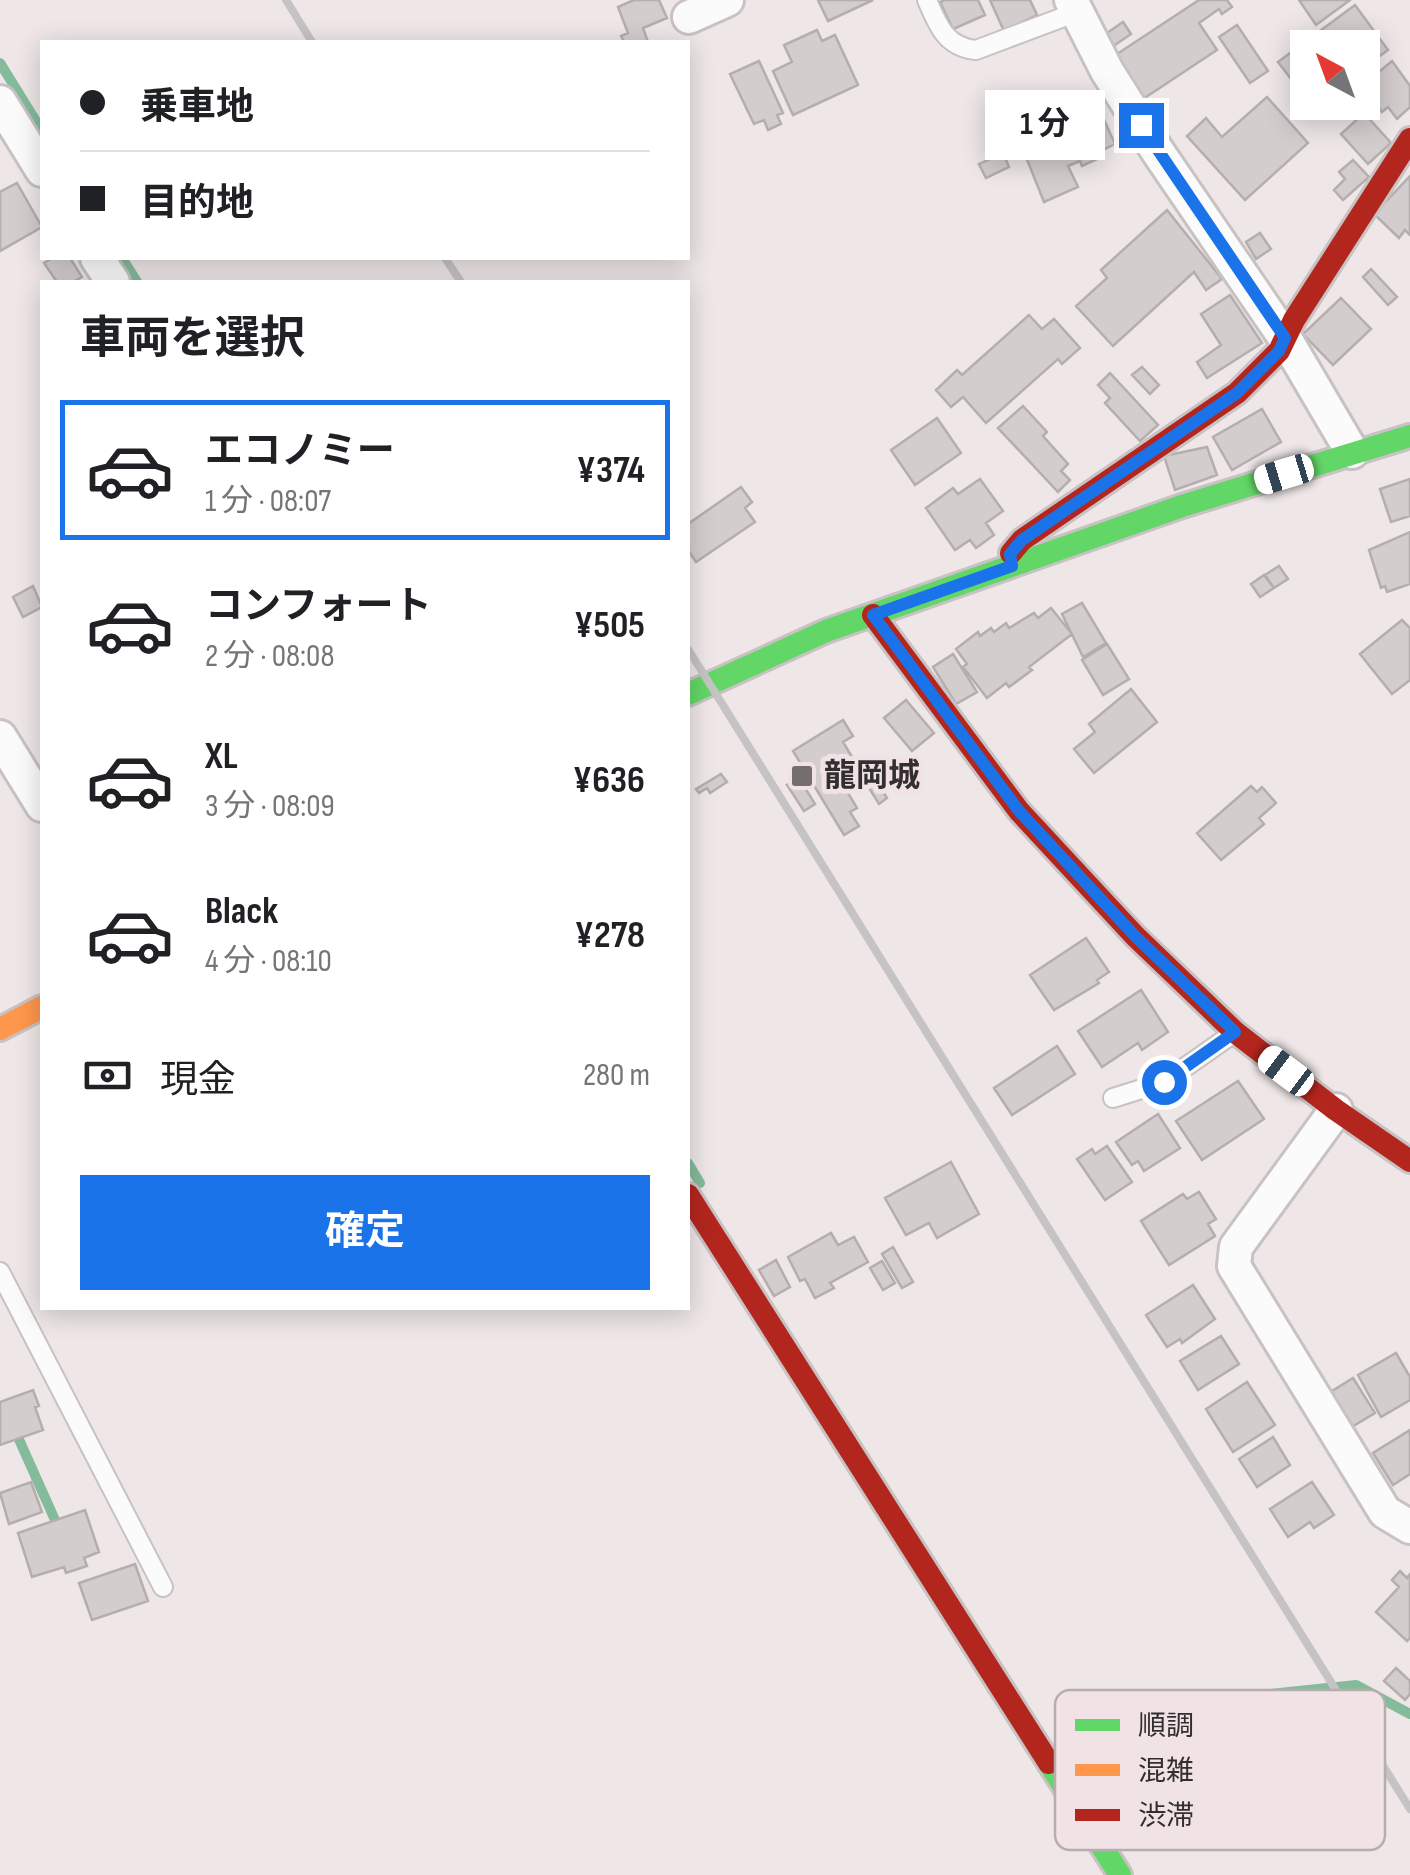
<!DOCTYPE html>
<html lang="ja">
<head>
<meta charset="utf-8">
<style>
  :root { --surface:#fff; --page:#f6f6f6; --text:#202124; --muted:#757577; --line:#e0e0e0; --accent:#1a73e8 }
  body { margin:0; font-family:"Sofia Sans Condensed","Noto Sans JP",sans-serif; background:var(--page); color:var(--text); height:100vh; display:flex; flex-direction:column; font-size:38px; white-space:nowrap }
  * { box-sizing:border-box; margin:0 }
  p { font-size:32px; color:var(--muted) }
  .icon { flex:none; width:55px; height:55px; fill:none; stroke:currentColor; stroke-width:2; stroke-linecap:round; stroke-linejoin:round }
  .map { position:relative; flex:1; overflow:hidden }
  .drawer { position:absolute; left:40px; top:280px; width:650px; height:1030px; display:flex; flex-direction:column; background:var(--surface); border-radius:0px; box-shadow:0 5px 25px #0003 }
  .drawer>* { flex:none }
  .guide { position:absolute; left:40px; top:40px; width:650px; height:220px; border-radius:0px; box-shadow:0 5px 25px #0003; display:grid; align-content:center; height:220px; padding:0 40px; background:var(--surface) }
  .needle { width:65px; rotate:319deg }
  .tools { position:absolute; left:1290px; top:30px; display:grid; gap:20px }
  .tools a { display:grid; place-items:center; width:90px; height:90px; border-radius:0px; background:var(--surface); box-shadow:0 5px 25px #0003; font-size:50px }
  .end { position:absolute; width:45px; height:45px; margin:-22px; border:12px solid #1a73e8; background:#fff; box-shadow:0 0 0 5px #fff }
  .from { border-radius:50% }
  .bubble { position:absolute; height:70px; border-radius:0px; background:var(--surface); box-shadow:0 5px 25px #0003; font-size:32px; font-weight:700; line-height:70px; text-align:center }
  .car { position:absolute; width:30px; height:60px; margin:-30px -15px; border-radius:12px; box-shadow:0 0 8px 2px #0007; background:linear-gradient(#fff 24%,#345 0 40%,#fff 0 76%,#345 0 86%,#fff 0) }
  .guide b { display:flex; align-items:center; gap:35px; height:95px; font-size:38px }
  .guide b+b { border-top:2px solid var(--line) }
  .guide i { width:25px; height:25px; background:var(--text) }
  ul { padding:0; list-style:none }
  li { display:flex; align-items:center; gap:30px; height:140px; margin:0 20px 15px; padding:0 20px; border:5px solid transparent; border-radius:0px }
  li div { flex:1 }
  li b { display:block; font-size:38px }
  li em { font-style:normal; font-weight:700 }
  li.selected { border-color:var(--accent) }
  li>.icon { width:90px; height:90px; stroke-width:1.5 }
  h2 { padding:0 40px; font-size:45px; line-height:120px }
  .pay { display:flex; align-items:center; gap:25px; height:110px; padding:0 40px; font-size:38px }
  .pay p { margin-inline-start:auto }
  .primary-button { display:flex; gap:20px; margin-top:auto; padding:20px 40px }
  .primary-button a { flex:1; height:115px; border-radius:0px; background:var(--accent); color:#fff; font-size:40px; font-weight:700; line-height:115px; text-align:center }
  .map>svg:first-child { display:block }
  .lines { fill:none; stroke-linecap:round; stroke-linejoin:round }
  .stream { stroke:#83bb9b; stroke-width:10 }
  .building { fill:#d4cdce; stroke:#b4aeaf; stroke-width:2.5 }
  .lane-casing { stroke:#c8c2c3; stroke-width:22 }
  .street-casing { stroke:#c8c2c3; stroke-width:38 }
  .fast-casing { stroke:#c8c2c3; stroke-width:28 }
  .slow-casing { stroke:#c8c2c3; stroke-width:28 }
  .jam-casing { stroke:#c8c2c3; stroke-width:28 }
  .lane { stroke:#fcfbfb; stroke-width:18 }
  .street { stroke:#fcfbfb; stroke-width:32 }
  .fast { stroke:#63d668; stroke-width:22 }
  .slow { stroke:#ff974d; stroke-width:22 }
  .jam { stroke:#b3261e; stroke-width:22 }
  .rail { stroke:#c5c3c3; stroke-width:8 }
  .route { stroke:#1a73e8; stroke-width:12 }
  .poi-dot { fill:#746e6f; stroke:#f1e3e5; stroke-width:4 }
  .labels { text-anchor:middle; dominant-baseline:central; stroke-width:10; stroke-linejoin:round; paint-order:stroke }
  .poi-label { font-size:32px; font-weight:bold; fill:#332e2f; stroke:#f1e3e5; text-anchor:start }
  .key { fill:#f1e3e5; stroke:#b8adae; stroke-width:2.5 }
  .key-label { font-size:28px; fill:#332e2f }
</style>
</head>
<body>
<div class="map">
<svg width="1410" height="1875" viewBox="0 0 1410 1875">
  <rect width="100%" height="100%" fill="#eee6e7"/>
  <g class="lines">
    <path class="stream" d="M0 63 42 131
      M122 258 137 282
      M688 1163 700 1183
      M13 1426 59 1529
      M1058 1746 1062 1750 1260 1695 1356 1685 1410 1714"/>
  </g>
  <path class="building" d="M634 0H659L667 18 643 28 648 42H624L621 36 628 33 618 7Z
    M818 0H873L828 21Z
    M945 0H978L985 15 953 29 940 2Z
    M990 0H1030L1037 15 1004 31Z
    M1199 0H1227L1232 7 1222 14 1219 9 1199 23 1217 50 1143 99 1114 56Z
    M1299 0H1350L1316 25Z
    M1355 5 1388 50 1362 69V48H1308V101L1278 62Z
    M1123 22 1131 34 1112 47 1104 35Z
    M1237 25 1268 71 1250 83 1219 37Z
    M817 30 822 41 835 35 858 85 793 115 773 71 792 62 784 45Z
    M759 61 783 113 777 115 781 124 768 130 764 120 754 124 730 74Z
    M1392 61 1410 86V107L1397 119 1388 107 1382 112 1362 86Z
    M1267 97 1308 143 1245 200 1187 136 1206 118 1222 137Z
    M1100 111 1115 144 1099 152 1101 157 1082 166 1080 161 1068 166 1078 187 1044 202 1022 147Z
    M1364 113 1391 143 1368 164 1341 134Z
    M1003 153 1009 167 986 178 979 164Z
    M1353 160 1369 177 1343 200 1334 190 1345 179 1339 172Z
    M1410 176V235L1405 230 1399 238 1374 214Z
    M17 183 42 227 0 251V192Z
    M1167 210 1222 279 1206 290 1194 272 1113 346 1076 306 1107 278 1101 270Z
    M1260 233 1271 249 1256 259 1246 242Z
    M53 258H70L82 277 73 282H57L44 263Z
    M1371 269 1397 297 1388 305 1363 277Z
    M1230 295 1262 343 1207 378 1197 362 1221 345 1201 314Z
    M1341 298 1371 329 1333 365 1303 334Z
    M1029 315 1042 329 1054 319 1080 348 1062 364 1058 359 986 423 963 397 951 407 936 390 957 370 962 375Z
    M1142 367 1159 385 1150 394 1132 375Z
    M1110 373 1158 425 1140 441 1105 403 1110 398 1098 385Z
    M1023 406 1047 432 1043 436 1068 464 1061 471 1070 480 1058 492 998 428Z
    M1262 409 1281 442 1232 470 1213 437Z
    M937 418 961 453 915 485 891 450Z
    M1207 447 1217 475 1175 490 1164 456Z
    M980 479 1003 511 986 523 994 535 976 548 970 540 955 550 926 508 953 488 958 494Z
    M1410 479V516L1391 522 1380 489Z
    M741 487 752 502 745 508 755 522 696 562 688 550V524Z
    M1410 532V584L1387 592 1385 586 1381 588 1369 550Z
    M1279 566 1288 579 1274 588 1265 575Z
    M1264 575 1274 588 1260 597 1251 584Z
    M33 586 42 607 23 617 13 597Z
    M1082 603 1106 643 1083 657 1062 614Z
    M1051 608 1072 634 1029 667 1032 670 1009 687 1006 683 987 698 963 667 967 664 956 649 978 632 980 636 991 628 994 632 1006 623 1009 628 1034 613 1038 618Z
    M1402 620 1410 628V680L1392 694 1360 654Z
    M1107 644 1129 679 1103 695 1082 660Z
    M953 654 977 692 956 704 933 667Z
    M1131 689 1157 722 1094 773 1074 749 1095 732 1089 724Z
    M906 700 934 733 912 751 884 718Z
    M843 720 853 736 843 742 854 760 835 771 857 808 850 812 859 826 844 835 793 751Z
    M863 759 887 798 879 804 854 764Z
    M721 774 727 782 710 793 707 788 699 793 696 789Z
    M799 778 815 804 804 811 787 785Z
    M1251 786 1257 792 1262 787 1276 803 1259 818 1264 824 1221 860 1197 833Z
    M1086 938 1109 972 1097 980 1099 983 1054 1010 1030 975Z
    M1141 990 1168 1032 1142 1050 1138 1043 1102 1067 1078 1031Z
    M1057 1046 1075 1074 1012 1115 994 1088Z
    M1238 1081 1264 1119 1202 1160 1176 1121Z
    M1158 1114 1180 1148 1144 1171 1138 1161 1132 1165 1116 1142Z
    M1107 1146 1132 1182 1105 1200 1077 1159 1092 1149 1095 1154Z
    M951 1162 979 1214 937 1238 929 1223 906 1235 885 1198Z
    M1199 1192 1216 1219 1208 1224 1215 1236 1169 1265 1141 1221 1183 1194 1187 1199Z
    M831 1233 838 1245 854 1237 868 1262 830 1283 834 1288 815 1298 805 1279 800 1281 788 1257Z
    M893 1247 913 1282 902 1288 882 1254Z
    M776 1260 790 1287 774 1296 759 1270Z
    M882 1261 895 1283 883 1290 870 1268Z
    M1193 1285 1215 1319 1182 1343 1180 1339 1167 1347 1146 1315Z
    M1221 1336 1239 1364 1198 1390 1180 1361Z
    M1396 1353 1410 1377V1400L1381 1417 1358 1375Z
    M1353 1378 1375 1413 1350 1428 1329 1393Z
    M1247 1382 1275 1425 1233 1452 1206 1409Z
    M33 1390 39 1406 35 1407 43 1430 0 1445V1402Z
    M1410 1430V1474L1393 1485 1373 1453Z
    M1273 1437 1290 1465 1257 1487 1239 1459Z
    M31 1482 42 1512 9 1524 0 1493Z
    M1312 1482 1334 1515 1314 1528 1310 1522 1288 1537 1270 1509Z
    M85 1510 99 1552 84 1558 87 1566 66 1573 64 1567 32 1577 18 1533Z
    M135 1564 148 1601 92 1620 79 1583Z
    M1400 1571 1407 1578 1410 1574V1638L1407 1641 1376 1612 1399 1587 1392 1580Z
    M1396 1668 1410 1681V1694L1405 1700 1384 1681Z"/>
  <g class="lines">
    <g class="lane-casing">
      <path id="lane" d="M927 0C938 26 946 47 976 50L1077 12
        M1113 1098 1164 1082 1234 1033
        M0 1272 163 1587"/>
    </g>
    <g class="street-casing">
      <path id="street" d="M1071 0 1107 71 1158 152 1285 338 1352 452
        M689 17 727 0
        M0 102 42 170
        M97 258 113 282
        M0 737 42 805
        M1336 1110 1236 1247 1234 1266 1385 1512 1410 1527"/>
    </g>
    <g class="fast-casing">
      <path id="fast" d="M688 694 826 631 1182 506 1410 436
        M1049 1763 1120 1875"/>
    </g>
    <g class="slow-casing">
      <path id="slow" d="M0 1029 42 1007"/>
    </g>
    <g class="jam-casing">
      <path id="jam" d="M1011 553 1022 540 1237 393 1279 351 1294 320 1410 139
        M873 615 1019 811 1135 936 1235 1032 1336 1110 1410 1161
        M688 1195 1049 1763"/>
    </g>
    <use href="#lane" class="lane"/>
    <use href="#street" class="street"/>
    <use href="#fast" class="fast"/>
    <use href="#slow" class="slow"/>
    <use href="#jam" class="jam"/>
    <path class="rail" d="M286 0 312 42
      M445 258 461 282
      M688 649 1410 1809"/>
  </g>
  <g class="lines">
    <path class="route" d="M1141 125 1285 338 1279 351 1237 393 1022 540 1010 554 1012 566 873 615 1019 811 1135 936 1235 1032 1164 1082"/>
  </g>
  <rect class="poi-dot" x="790" y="764" width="24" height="24" rx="5"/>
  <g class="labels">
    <g class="poi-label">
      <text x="824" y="776">龍岡城</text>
    </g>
  </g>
  <rect x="1055" y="1690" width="330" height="160" rx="15" class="key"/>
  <rect x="1075" y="1719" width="45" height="12" fill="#63d668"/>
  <rect x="1075" y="1764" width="45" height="12" fill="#ff974d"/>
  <rect x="1075" y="1809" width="45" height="12" fill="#b3261e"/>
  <g class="key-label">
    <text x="1138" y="1735">順調</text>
    <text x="1138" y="1780">混雑</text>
    <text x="1138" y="1825">渋滞</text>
  </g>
</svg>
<div class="tools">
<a><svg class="needle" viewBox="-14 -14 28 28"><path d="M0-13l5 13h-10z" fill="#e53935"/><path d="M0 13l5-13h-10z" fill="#757577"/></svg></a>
</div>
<i class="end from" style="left:1164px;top:1082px"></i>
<i class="end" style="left:1141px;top:125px"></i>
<div class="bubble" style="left:985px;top:90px;width:120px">1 分</div>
<i class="car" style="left:1284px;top:474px;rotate:253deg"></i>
<i class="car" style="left:1286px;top:1071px;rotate:307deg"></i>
<div class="guide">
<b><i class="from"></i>乗車地</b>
<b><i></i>目的地</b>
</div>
<section class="drawer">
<h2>車両を選択</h2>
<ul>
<li class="selected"><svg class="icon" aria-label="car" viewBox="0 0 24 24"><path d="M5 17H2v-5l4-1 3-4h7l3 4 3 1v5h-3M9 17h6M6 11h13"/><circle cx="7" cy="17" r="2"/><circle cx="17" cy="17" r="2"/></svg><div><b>エコノミー</b><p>1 分 · 08:07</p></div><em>¥374</em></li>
<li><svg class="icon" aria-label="car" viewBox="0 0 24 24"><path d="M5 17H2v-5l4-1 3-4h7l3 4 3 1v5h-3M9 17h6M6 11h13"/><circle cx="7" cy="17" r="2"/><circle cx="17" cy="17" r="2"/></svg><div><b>コンフォート</b><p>2 分 · 08:08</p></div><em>¥505</em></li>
<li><svg class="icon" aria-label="car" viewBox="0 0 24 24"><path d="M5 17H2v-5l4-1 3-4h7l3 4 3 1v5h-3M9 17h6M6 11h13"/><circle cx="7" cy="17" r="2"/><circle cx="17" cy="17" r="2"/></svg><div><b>XL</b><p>3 分 · 08:09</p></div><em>¥636</em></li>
<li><svg class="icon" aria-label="car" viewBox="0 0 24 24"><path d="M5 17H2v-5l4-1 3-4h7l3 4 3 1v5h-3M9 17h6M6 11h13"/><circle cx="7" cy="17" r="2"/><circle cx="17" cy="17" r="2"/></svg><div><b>Black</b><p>4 分 · 08:10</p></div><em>¥278</em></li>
</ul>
<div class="pay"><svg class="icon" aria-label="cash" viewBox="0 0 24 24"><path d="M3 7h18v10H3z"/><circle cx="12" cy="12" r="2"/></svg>現金<p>280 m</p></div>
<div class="primary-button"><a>確定</a></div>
</section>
</div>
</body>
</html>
